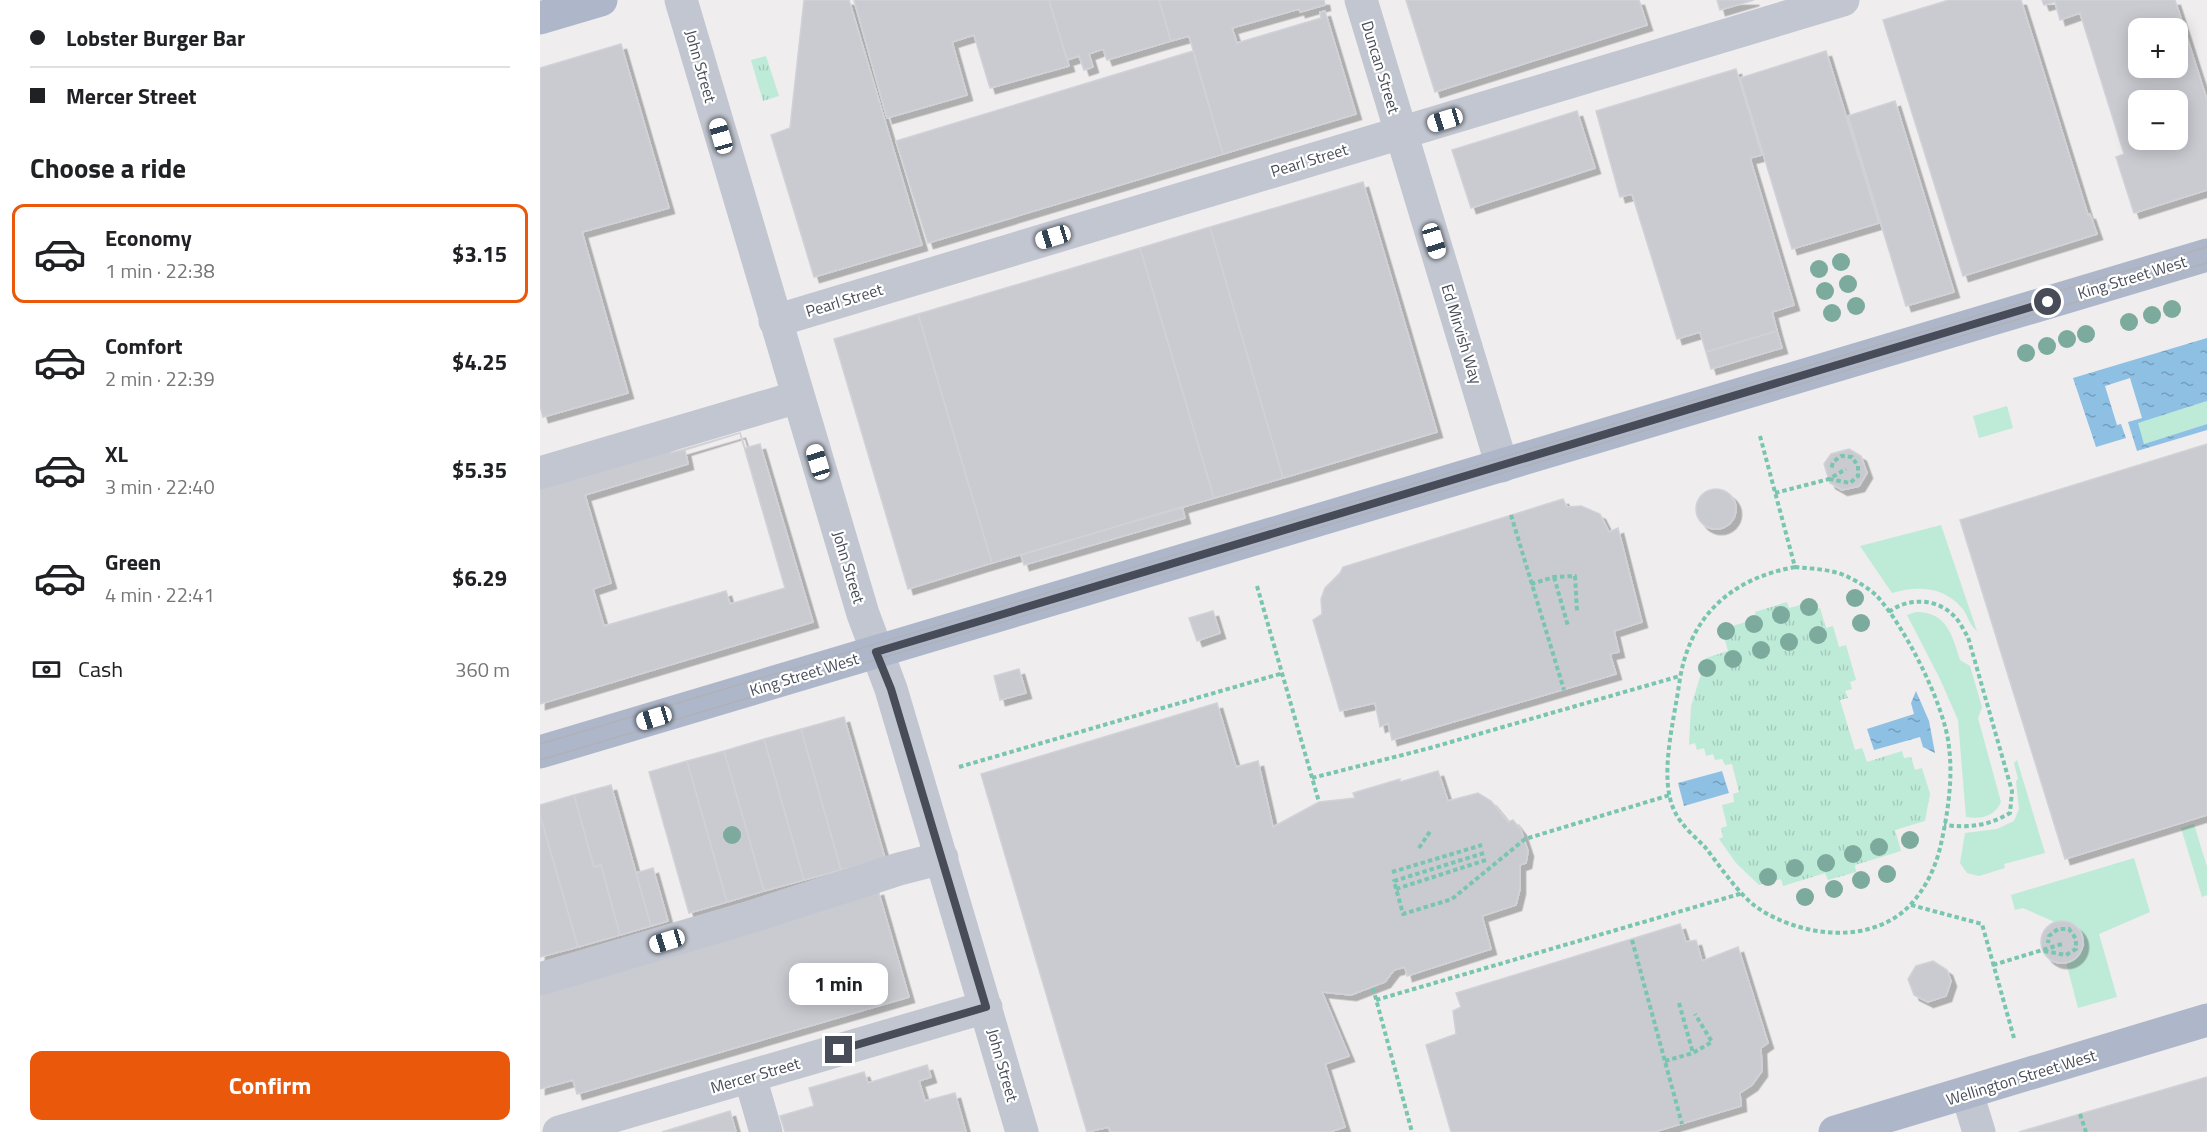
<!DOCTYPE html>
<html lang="en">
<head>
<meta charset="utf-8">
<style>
  :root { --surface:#fff; --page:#f6f6f6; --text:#202124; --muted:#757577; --line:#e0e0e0; --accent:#ea580c }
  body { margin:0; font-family:"Titillium Web",sans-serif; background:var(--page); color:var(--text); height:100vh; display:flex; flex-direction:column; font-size:22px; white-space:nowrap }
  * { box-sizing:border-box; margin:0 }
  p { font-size:20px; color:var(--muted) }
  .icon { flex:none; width:33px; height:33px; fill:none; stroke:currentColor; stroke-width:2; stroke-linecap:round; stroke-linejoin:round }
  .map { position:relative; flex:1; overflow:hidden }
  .panel { display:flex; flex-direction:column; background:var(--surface); width:540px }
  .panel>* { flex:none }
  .top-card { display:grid; align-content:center; height:132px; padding:0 30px; background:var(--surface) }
  .buttons { position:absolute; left:1588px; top:18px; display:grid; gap:12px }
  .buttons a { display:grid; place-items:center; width:60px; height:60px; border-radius:12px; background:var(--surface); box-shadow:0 3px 15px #0003; font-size:30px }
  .end { position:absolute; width:27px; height:27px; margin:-14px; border:8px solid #474c58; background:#fff; box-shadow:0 0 0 3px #fff }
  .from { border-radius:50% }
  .bubble { position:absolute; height:42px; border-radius:12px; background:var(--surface); box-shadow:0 3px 15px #0003; font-size:20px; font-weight:700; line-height:42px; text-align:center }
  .car { position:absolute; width:18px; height:36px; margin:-18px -9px; border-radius:8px; box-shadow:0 0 4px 2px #0007; background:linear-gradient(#fff 24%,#345 0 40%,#fff 0 76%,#345 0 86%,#fff 0) }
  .top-card b { display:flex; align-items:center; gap:21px; height:57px; font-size:22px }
  .top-card b+b { border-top:2px solid var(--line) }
  .top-card i { width:15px; height:15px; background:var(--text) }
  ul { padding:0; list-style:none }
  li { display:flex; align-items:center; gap:18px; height:99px; margin:0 12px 9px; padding:0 18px; border:3px solid transparent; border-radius:12px }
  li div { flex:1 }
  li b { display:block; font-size:22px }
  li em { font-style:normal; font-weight:700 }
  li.on { border-color:var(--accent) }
  li>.icon { width:54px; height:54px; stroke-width:1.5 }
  h2 { padding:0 30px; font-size:27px; line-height:72px }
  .pay { display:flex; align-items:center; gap:15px; height:66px; padding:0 30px; font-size:22px }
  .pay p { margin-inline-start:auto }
  .action { display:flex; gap:12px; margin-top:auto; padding:12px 30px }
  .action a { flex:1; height:69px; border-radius:12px; background:var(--accent); color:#fff; font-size:24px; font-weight:700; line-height:69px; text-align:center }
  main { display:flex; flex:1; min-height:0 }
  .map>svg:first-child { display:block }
  .grass { fill:url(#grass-tufts) }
  .green { fill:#beead8 }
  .water { fill:url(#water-ripples) }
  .building { fill:#cacbd1; stroke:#d1d2d8; stroke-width:1.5; fill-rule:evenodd; filter:url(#shadow) }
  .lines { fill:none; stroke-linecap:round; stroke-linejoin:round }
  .path { stroke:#79c5af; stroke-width:4; stroke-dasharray:4.5 3; stroke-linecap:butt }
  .minor { stroke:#c1c6d1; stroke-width:33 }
  .major { stroke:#aeb7ca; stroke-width:33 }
  .tram { stroke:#afb1b7; stroke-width:1.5 }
  .tree { fill:#7caa9c }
  .route { stroke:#474c58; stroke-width:8 }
  .labels { text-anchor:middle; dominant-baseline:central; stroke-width:4.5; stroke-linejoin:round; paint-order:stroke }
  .street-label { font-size:16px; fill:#474c58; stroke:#fff }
</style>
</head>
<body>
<main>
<section class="panel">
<div class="top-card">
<b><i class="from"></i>Lobster Burger Bar</b>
<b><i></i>Mercer Street</b>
</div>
<h2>Choose a ride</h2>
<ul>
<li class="on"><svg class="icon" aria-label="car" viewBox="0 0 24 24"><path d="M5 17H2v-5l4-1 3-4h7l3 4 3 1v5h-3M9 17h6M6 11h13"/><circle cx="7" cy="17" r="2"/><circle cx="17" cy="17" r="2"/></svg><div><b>Economy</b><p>1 min · 22:38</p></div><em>$3.15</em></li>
<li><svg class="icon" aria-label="car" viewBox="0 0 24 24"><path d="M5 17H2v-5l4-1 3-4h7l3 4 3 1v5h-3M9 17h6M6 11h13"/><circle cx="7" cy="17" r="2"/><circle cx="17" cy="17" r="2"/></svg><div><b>Comfort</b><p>2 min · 22:39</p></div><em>$4.25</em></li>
<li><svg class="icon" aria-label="car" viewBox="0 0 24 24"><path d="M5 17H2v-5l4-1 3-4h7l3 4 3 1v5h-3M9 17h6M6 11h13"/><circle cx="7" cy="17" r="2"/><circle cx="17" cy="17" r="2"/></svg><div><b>XL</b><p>3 min · 22:40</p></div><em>$5.35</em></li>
<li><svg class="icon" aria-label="car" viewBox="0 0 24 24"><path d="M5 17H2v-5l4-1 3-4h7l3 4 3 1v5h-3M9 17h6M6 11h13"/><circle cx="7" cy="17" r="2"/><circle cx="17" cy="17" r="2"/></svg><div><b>Green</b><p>4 min · 22:41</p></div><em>$6.29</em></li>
</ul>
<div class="pay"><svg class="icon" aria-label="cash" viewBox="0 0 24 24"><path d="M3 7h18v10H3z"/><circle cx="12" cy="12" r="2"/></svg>Cash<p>360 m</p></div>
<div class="action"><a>Confirm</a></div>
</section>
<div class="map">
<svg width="1667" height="1132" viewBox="0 0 1667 1132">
  <defs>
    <pattern id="grass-tufts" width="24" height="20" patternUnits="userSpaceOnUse" patternTransform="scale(1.5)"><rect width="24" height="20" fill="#beead8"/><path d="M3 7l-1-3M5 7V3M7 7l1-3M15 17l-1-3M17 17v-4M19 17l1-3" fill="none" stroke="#a5cabc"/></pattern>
    <pattern id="water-ripples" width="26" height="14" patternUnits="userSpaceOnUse" patternTransform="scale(1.5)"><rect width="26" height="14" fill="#8ec0e4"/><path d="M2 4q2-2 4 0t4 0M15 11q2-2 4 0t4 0" fill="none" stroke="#769ebc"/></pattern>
    <filter id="shadow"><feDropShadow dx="5.5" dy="5.5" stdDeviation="0" flood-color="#0004"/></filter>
  </defs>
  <rect width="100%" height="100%" fill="#efeded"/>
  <path class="grass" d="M226 56 239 96 223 101 211 60Z
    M1247 602 1249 608 1271 602 1273 609 1280 608 1286 628 1293 626 1299 647 1306 645 1316 680 1310 682 1312 689 1305 691 1308 698 1300 700 1315 750 1322 748 1327 762 1362 751 1364 758 1371 757 1375 770 1382 768 1390 794 1385 821 1355 830 1361 851 1315 865 1316 872 1288 880 1285 873 1243 886 1241 879 1219 885 1196 863 1179 839 1183 837 1181 828 1187 826 1182 805 1194 802 1193 794 1199 792 1192 764 1185 765 1182 759 1175 760 1173 754 1166 756 1164 748 1157 750 1155 743 1149 745 1151 706 1166 658 1188 651 1182 629 1216 619 1215 612Z"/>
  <path class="green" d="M1667 401V424L1604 444 1597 423Z
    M1467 406 1473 428 1439 438 1433 416Z
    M1401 525 1437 631C1429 625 1428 615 1422 608 1403 586 1377 586 1352 593L1320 546Z
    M1376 612C1407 612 1412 635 1420 660L1430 666 1442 707 1438 718 1461 802C1454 817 1442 819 1426 817L1418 720 1400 679 1367 615Z
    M1477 760 1505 853 1464 864 1465 868 1439 876 1427 873 1420 863 1425 833 1457 829 1474 821 1479 809 1476 781 1478 779 1474 763Z
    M1654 824 1667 867V895L1662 897 1641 828Z
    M1594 858 1610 912 1559 934 1577 997 1538 1008 1526 962 1537 958 1545 945 1539 928 1523 921 1517 923 1483 908 1475 910 1471 895Z"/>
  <path class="water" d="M1667 338V401L1598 423 1604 444 1667 424V430L1597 451 1588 422 1602 418 1590 378 1565 386 1577 425 1581 424 1586 438 1556 447 1533 378Z
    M1376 691 1389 721 1395 753 1383 747 1380 737 1334 750 1327 729 1374 714 1371 703Z
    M1182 771 1189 793 1144 806 1138 783Z"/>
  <path class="building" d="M264 0H309L382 245 274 277 231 135 250 128Z
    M314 0H509L529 66 450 88 434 35 412 42 427 95 347 118Z
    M509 0H619L631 41 567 60 563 49 549 54 553 67 544 70 539 56 527 60Z
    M619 0H784L785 5 760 12 759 9 692 28 697 43 781 18 780 12 785 11 816 114 683 154 649 36 631 41Z
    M866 0H1099L1107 25 895 92Z
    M1177 0H1214L1180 10Z
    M1409 0H1481L1548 215 1550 214 1557 234 1423 276 1343 20Z
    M1502 0H1635L1667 100V190L1594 213 1576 157 1584 154 1540 13 1520 20 1515 2 1504 5ZM1599 28H1638V68H1599ZM1599 100H1638V140H1599Z
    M81 44 129 208 42 232 88 393 3 417 0 406V68Z
    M653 51 683 154 388 243 356 141Z
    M1286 51 1339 223 1252 249 1200 78Z
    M1196 69 1222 155 1210 158 1254 305 1232 312 1237 331 1166 352 1160 332 1137 339 1092 194 1080 197 1056 111Z
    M1355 101 1414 292 1366 306 1308 116Z
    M1037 111 1055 168 931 208 912 150Z
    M823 182 897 432 743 478 670 227Z
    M670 227 743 478 674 498 600 248Z
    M600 248 674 498 452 563 378 314Z
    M378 314 452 563 368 589 294 339Z
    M1237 331 1242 348 1171 369 1166 352Z
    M200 433 245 588 190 604 186 591 64 626 53 589 71 583 45 495 148 464 145 450Z
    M200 433 205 448 220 444 273 622 0 704V484L129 446 131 453Z
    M1667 444V815L1525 859 1420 520Z
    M1309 449 1321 456 1327 473 1319 486 1302 490 1290 483 1284 464 1291 454Z
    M1156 509a20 20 0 1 1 40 0a20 20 0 1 1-40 0Z
    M1023 499 1027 507 1041 506 1060 514 1069 532 1078 528 1102 622 1074 631 1079 652 1070 654 1076 674 852 740 848 723 840 727 835 703 800 711 773 620 782 614 781 599 785 588 800 573 803 567Z
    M642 507 645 518 484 565 481 555Z
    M673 611 680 633 657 641 649 618Z
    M479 669 486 693 460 700 454 676Z
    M677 703 696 767 718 761 733 827 779 802 815 798 813 793 860 779V782L898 771 908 801 938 793 951 801 968 822 973 820 981 830 988 851 986 863 980 865V889L976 905 942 916 951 949 867 976 865 967 854 970 845 982 811 995 782 992 809 1056 785 1064 805 1127 790 1132H570L569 1127 547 1132 441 774Z
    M304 717 345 858 301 870 261 729Z
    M261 729 301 870 264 880 224 739Z
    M224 739 264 880 224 891 184 751Z
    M184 751 224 891 187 902 147 761Z
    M147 761 187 902 149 913 109 772Z
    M71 785 111 926 80 935 61 865 54 867 34 795Z
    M34 795 54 867 61 865 80 935 38 947 0 815V805Z
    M0 815 38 947 0 957Z
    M113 868 128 921 111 926 96 873Z
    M338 890 369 997 37 1094 33 1080 0 1089V988Z
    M1501 942a21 21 0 1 1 42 0a21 21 0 1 1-42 0Z
    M1140 924 1146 942 1156 940 1162 961 1198 947 1228 1043 1221 1048 1222 1071 1212 1085 1200 1093 1201 1106 1114 1132H911L886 1045 916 1034 913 1011 921 1007 916 993Z
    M1393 961 1407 970 1411 981 1406 996 1388 1002 1374 995 1368 979 1376 966Z
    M387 1065 391 1077 379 1081 385 1101 415 1093 426 1132H245L240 1116 274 1106 269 1088 324 1072 328 1083Z
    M1667 1077V1132H1479L1540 1114Z
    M190 1111 196 1132H122Z"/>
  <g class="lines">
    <path class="path" d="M1220 436 1255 567
      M1289 479 1310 483 1318 476V466L1312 457 1301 456 1293 462 1291 470
      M1235 493 1289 479 1306 469
      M971 515 1024 690
      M1255 567C1273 569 1294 569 1310 578 1319 582 1329 589 1336 595 1364 625 1405 705 1409 747 1413 779 1408 812 1401 844 1396 866 1387 886 1372 903 1333 947 1258 937 1215 906 1196 891 1180 866 1165 847 1155 837 1141 825 1135 812 1118 779 1134 721 1139 685 1148 618 1189 579 1255 567Z
      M1014 577 1028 626
      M991 584 1014 577 1035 576 1037 611
      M717 586 779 802
      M1349 612C1368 597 1398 598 1415 617 1420 622 1424 631 1428 637L1472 791 1470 813C1448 826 1429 828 1404 825
      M419 767 743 673
      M772 778 890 748 1140 676
      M879 848 891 830
      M944 853 854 881 863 914 912 899 985 839 1130 795
      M852 872 942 845
      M856 889 946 860
      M1371 905 1442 924 1474 1038
      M1092 940 1142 1124
      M1504 951 1526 955 1536 949V939L1529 929H1518L1509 936 1508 943
      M1453 965 1522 944
      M833 988 872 1132
      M836 1000 1203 893
      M1139 1003 1153 1053
      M1125 1061 1153 1053 1172 1042 1155 1014
      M1540 1114 1546 1132"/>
    <path class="minor" d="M141 0 323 614 351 689 482 1132
      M821 0 962 466
      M235 321 1303 0
      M0 473 258 397
      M0 979 210 917 359 869 402 858
      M210 1077 226 1132
      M1427 1093 1439 1132
      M19 1132 446 1007"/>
    <path class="major" d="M0 18 61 0
      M0 752 1667 255
      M1295 1132 1667 1020"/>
    <path class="tram" d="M0 744 1667 247
      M0 760 1667 263"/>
  </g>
  <g class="tree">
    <circle cx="1301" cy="262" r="9"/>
    <circle cx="1279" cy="269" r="9"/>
    <circle cx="1308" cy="284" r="9"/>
    <circle cx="1285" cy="291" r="9"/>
    <circle cx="1316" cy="306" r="9"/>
    <circle cx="1632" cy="309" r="9"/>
    <circle cx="1292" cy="313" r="9"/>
    <circle cx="1612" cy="315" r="9"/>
    <circle cx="1589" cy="322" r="9"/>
    <circle cx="1546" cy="334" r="9"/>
    <circle cx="1527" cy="339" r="9"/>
    <circle cx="1507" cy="346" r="9"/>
    <circle cx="1486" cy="353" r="9"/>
    <circle cx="1315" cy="598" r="9"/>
    <circle cx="1269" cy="607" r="9"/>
    <circle cx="1241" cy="615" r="9"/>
    <circle cx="1321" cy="623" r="9"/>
    <circle cx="1214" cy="624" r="9"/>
    <circle cx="1186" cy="631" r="9"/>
    <circle cx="1278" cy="635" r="9"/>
    <circle cx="1249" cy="642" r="9"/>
    <circle cx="1221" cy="650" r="9"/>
    <circle cx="1193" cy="659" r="9"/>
    <circle cx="1167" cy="668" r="9"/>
    <circle cx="192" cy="835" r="9"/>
    <circle cx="1370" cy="840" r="9"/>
    <circle cx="1339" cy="847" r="9"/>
    <circle cx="1313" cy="854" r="9"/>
    <circle cx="1286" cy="863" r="9"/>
    <circle cx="1255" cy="868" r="9"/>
    <circle cx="1347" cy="874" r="9"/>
    <circle cx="1228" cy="877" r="9"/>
    <circle cx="1321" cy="880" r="9"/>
    <circle cx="1294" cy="889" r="9"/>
    <circle cx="1265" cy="897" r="9"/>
  </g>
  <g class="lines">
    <path class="route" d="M299 1050 446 1007 351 689 336 652 1508 302"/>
  </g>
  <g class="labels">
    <g class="street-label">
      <text transform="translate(161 66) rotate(74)">John Street</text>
      <text transform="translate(841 67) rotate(73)">Duncan Street</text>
      <text transform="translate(769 160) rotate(-17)">Pearl Street</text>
      <text transform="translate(1592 277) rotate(-17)">King Street West</text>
      <text transform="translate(304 300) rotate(-17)">Pearl Street</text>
      <text transform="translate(922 334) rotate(73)">Ed Mirvish Way</text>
      <text transform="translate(309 567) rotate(73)">John Street</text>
      <text transform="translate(264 674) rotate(-17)">King Street West</text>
      <text transform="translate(463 1065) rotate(74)">John Street</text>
      <text transform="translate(215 1075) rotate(-16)">Mercer Street</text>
      <text transform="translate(1481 1077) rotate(-17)">Wellington Street West</text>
    </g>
  </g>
</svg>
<div class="buttons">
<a>+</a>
<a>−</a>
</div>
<i class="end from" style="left:1508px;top:302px"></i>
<i class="end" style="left:299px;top:1050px"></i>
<div class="bubble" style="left:249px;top:963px;width:99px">1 min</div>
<i class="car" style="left:905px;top:120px;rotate:253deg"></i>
<i class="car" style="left:181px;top:136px;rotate:344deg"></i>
<i class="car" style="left:513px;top:237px;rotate:253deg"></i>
<i class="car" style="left:894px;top:241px;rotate:163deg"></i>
<i class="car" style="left:278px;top:462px;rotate:343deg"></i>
<i class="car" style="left:114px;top:718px;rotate:253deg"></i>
<i class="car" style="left:127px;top:941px;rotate:253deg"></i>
</div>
</main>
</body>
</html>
